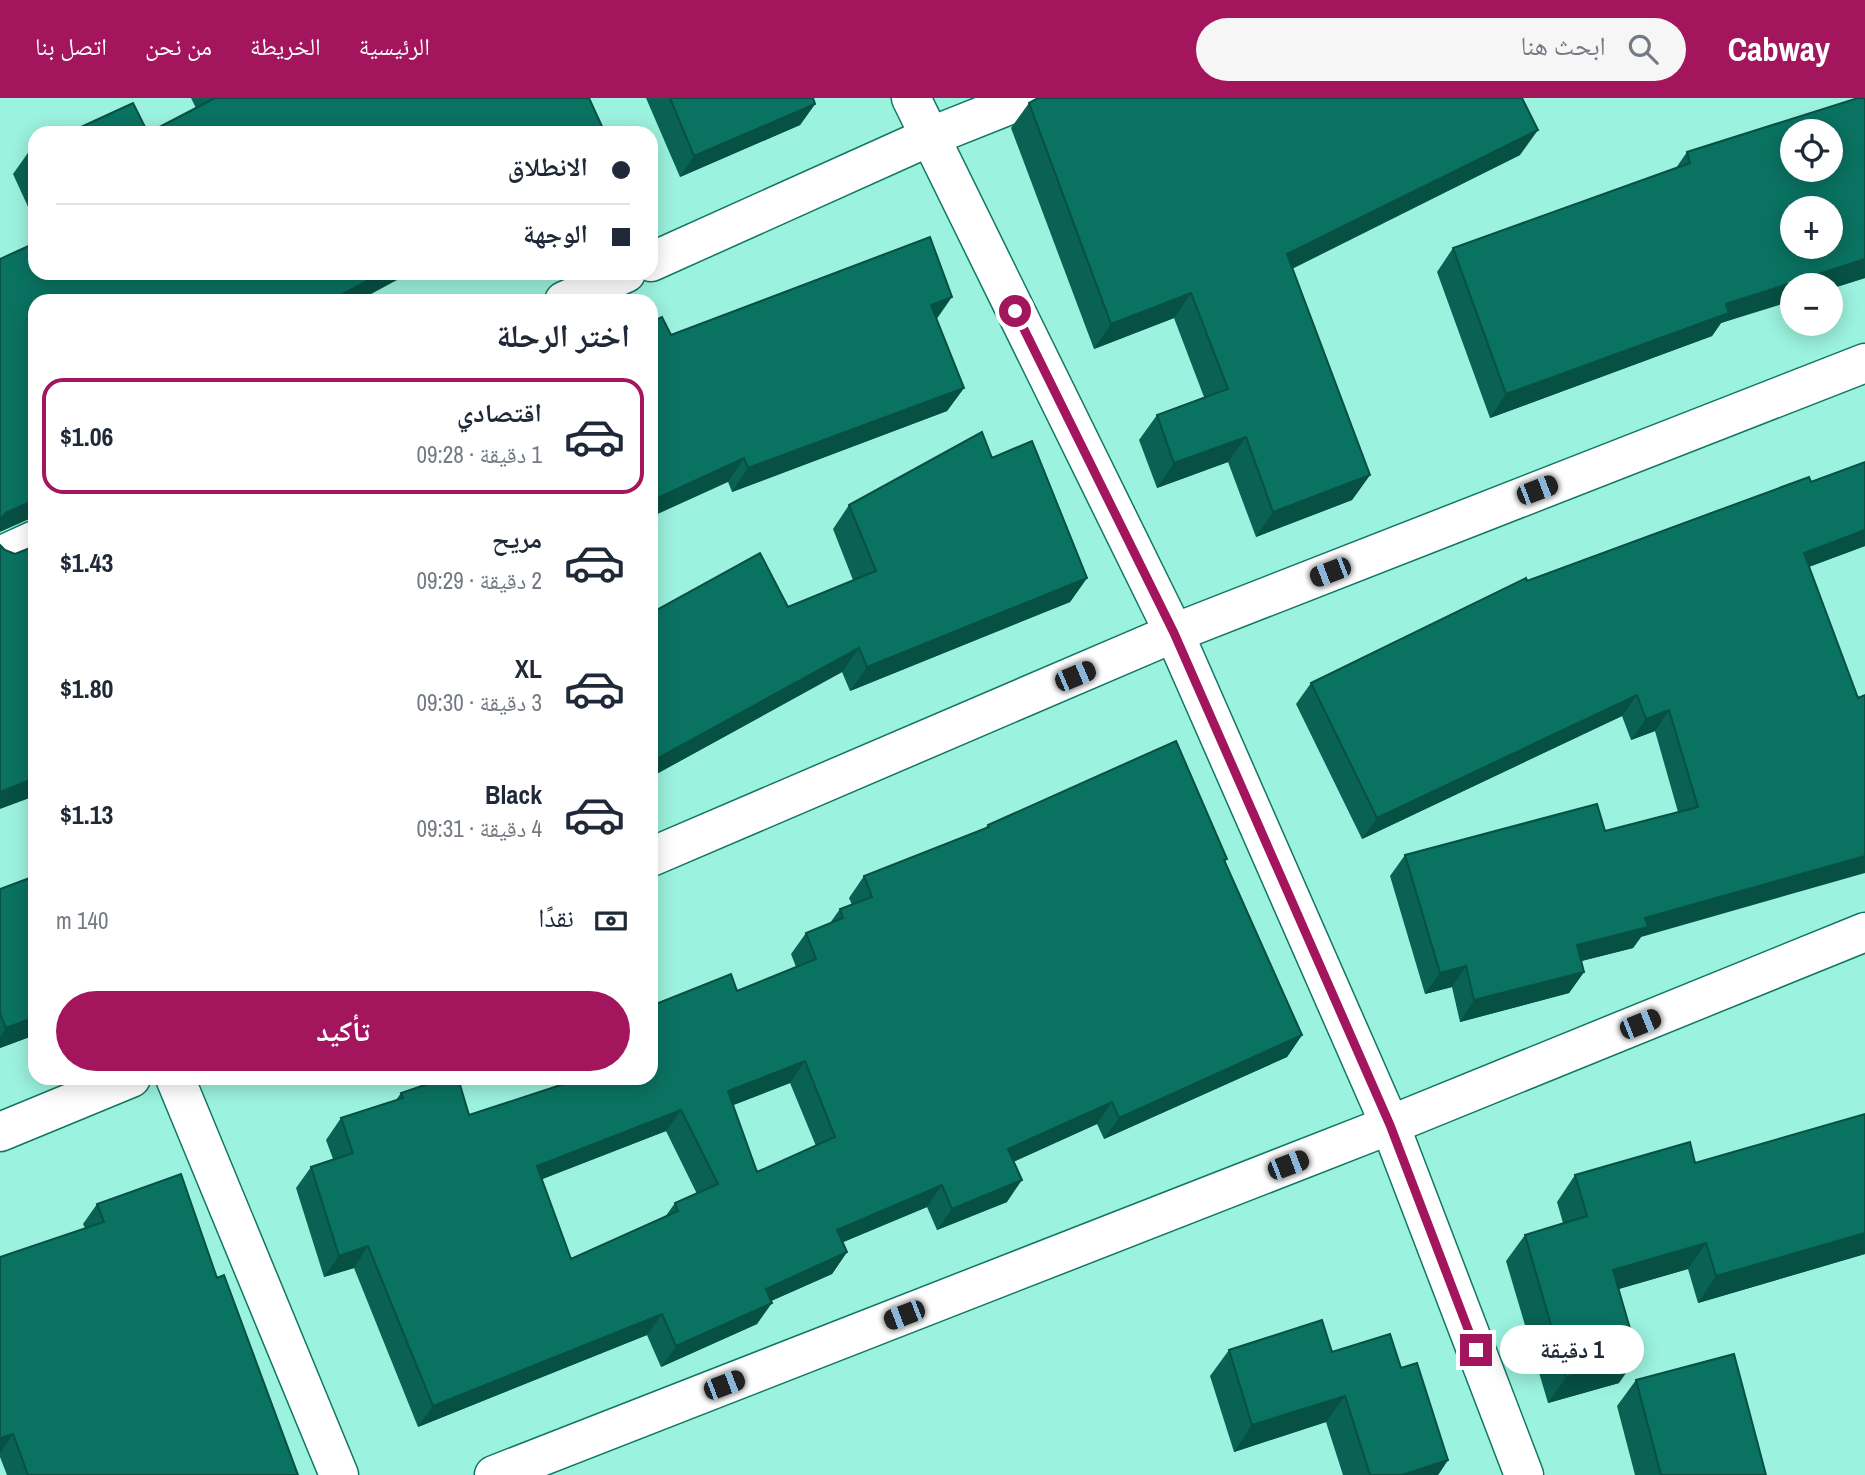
<!DOCTYPE html>
<html lang="ar">
<head>
<meta charset="utf-8">
<style>
  :root { --surface:#fff; --page:#f6f6f7; --text:#1f2937; --muted:#747a83; --line:#e0e1e3; --accent:#a3165d }
  body { margin:0; font-family:"Archivo Narrow","Noto Naskh Arabic",sans-serif; background:var(--page); color:var(--text); direction:rtl; height:100vh; display:flex; flex-direction:column; font-size:26px; white-space:nowrap }
  * { box-sizing:border-box; margin:0 }
  p { font-size:23px; color:var(--muted) }
  .icon { flex:none; width:38px; height:38px; fill:none; stroke:currentColor; stroke-width:2; stroke-linecap:round; stroke-linejoin:round }
  .map { position:relative; flex:1; overflow:hidden; direction:ltr }
  .panel { position:absolute; left:28px; top:196px; width:630px; height:791px; display:flex; flex-direction:column; background:var(--surface); border-radius:21px; box-shadow:0 4px 18px #0003; direction:rtl }
  .panel>* { flex:none }
  .guide { position:absolute; left:28px; top:28px; width:630px; height:154px; border-radius:21px; box-shadow:0 4px 18px #0003; direction:rtl; display:grid; align-content:center; height:154px; padding:0 28px; background:var(--surface) }
  .controls { position:absolute; left:1780px; top:21px; display:grid; gap:14px }
  .controls a { display:grid; place-items:center; width:63px; height:63px; border-radius:50%; background:var(--surface); box-shadow:0 4px 18px #0003; font-size:35px }
  .end { position:absolute; width:32px; height:32px; margin:-16px; border:9px solid #a3165d; background:#fff; box-shadow:0 0 0 4px #fff }
  .from { border-radius:50% }
  .bubble { position:absolute; height:49px; border-radius:24px; background:var(--surface); box-shadow:0 4px 18px #0003; font-size:23px; font-weight:700; line-height:49px; text-align:center; direction:rtl }
  .car { position:absolute; width:21px; height:42px; margin:-21px -10px; border-radius:9px; box-shadow:0 0 5px 2px #0007; background:linear-gradient(#222 24%,#8ab4d8 0 40%,#222 0 76%,#8ab4d8 0 86%,#222 0) }
  .guide b { display:flex; align-items:center; gap:24px; height:66px; font-size:26px }
  .guide b+b { border-top:2px solid var(--line) }
  .guide i { width:18px; height:18px; background:var(--text) }
  ul { padding:0; list-style:none }
  li { display:flex; align-items:center; gap:21px; height:116px; margin:0 14px 10px; padding:0 14px; border:4px solid transparent; border-radius:21px }
  li div { flex:1 }
  li b { display:block; font-size:26px }
  li em { font-style:normal; font-weight:700 }
  li.current { border-color:var(--accent) }
  li>.icon { width:63px; height:63px; stroke-width:1.5 }
  h2 { padding:0 28px; font-size:32px; line-height:84px }
  .pay { display:flex; align-items:center; gap:18px; height:77px; padding:0 28px; font-size:26px }
  .pay p { margin-inline-start:auto }
  .primary-button { display:flex; gap:14px; margin-top:auto; padding:14px 28px }
  .primary-button a { flex:1; height:80px; border-radius:42px; background:var(--accent); color:#fff; font-size:28px; font-weight:700; line-height:80px; text-align:center }
  header { display:flex; align-items:center; gap:42px; box-sizing:border-box; height:98px; padding:0 35px; background:var(--accent); color:#fff }
  header strong { font-size:33px }
  nav { display:flex; gap:38px; margin-inline-start:auto; font-size:24px }
  .search { width:490px; height:63px; background:var(--page); display:flex; align-items:center; gap:18px; box-sizing:border-box; padding:0 24px; border-radius:38px; color:var(--muted); font-size:26px }
  .map>svg:first-child { display:block }
  .lines { fill:none; stroke-linecap:round; stroke-linejoin:round }
  .street-casing { stroke:#127665; stroke-width:41 }
  .street { stroke:#fff; stroke-width:38 }
  .wall { fill:#096253; fill-rule:evenodd }
  .shaded-wall { fill:#075044 }
  .building { fill:#0a7261; stroke:#075044; stroke-width:2; fill-rule:evenodd }
  .route { stroke:#a3165d; stroke-width:9 }
</style>
</head>
<body>
<header>
<strong>Cabway</strong>
<div class="search"><svg class="icon" aria-label="search" viewBox="0 0 24 24"><circle cx="10" cy="10" r="6"/><path d="M15 15l6 6"/></svg>ابحث هنا</div>
<nav><a>الرئيسية</a><a>الخريطة</a><a>من نحن</a><a>اتصل بنا</a></nav>
</header>
<div class="map">
<svg width="1865" height="1377" viewBox="0 0 1865 1377">
  <rect width="100%" height="100%" fill="#9bf2de"/>
  <g class="lines">
    <g class="street-casing">
      <path id="street" d="M911 0 1174 535 1390 1027 1524 1377
        M651 164 929 39 1027 0
        M564 203 626 175
        M0 458 35 442
        M651 759 1174 535 1865 265
        M175 980 339 1377
        M0 1034 131 980
        M494 1377 1390 1027 1865 834"/>
    </g>
    <use href="#street" class="street"/>
  </g>
  <path class="wall" d="M191 0H589L196 10Z
    M646 0H813L815 6 800 27 680 79Z
    M1865 0V180L1830 191V187L1721 225 1712 238 1490 320 1437 174 1453 150 1676 70 1687 54Z
    M1029 5 1520 57 1292 170 1370 377 1352 402 1256 439 1228 364 1157 390 1139 342 1157 317 1204 299 1174 220 1094 251 1011 30Z
    M35 50V124L13 76 30 52Z
    M936 221 964 290 947 313 732 394 671 237Z
    M992 360 1087 480 1070 504 850 593 842 574 651 679V515L788 509 853 482 833 431 849 407Z
    M1865 364V448L1809 469 1641 839 1633 850 1581 863 1584 874 1569 895 1460 924 1452 889 1425 896 1390 778 1405 757 1605 733 1678 714 1655 633 1631 642 1622 618 1362 741 1296 606 1311 585 1527 483 1811 384Z
    M988 727 1227 761 1225 764 1302 937 1287 959 1104 1041 1097 1026 1013 1064 1007 1104 937 1132 927 1109 843 1144 847 1154 832 1176 771 1203 757 1226 661 1269 647 1237 418 1329 354 1170 324 1179 296 1090 311 1069 333 1061 326 1042 341 1020 396 1002 401 995 469 1017 561 987 558 980H651L737 893 796 869 791 856 806 835 830 825 840 811 852 807 849 800 864 778 985 730ZM790 985 816 1048 757 1074 733 1007ZM666 1033 697 1096 675 1105 665 1119 571 1161 542 1081Z
    M0 791 35 937 0 950Z
    M1865 1016V1156L1698 1205 1688 1171 1619 1191V1285L1548 1305 1506 1163 1525 1137 1563 1125 1557 1104 1575 1077 1695 1065Z
    M97 1106 217 1180 298 1377H7L0 1359V1159L85 1130 83 1126Z
    M1229 1252 1332 1254 1401 1270 1448 1362 1438 1377H1343L1326 1324 1234 1354 1210 1278Z
    M1636 1282 1766 1377H1635L1617 1308Z"/>
  <path class="shaded-wall" d="M815 6 800 27 680 79 694 58Z
    M1538 32 1520 57 1270 182 1287 156Z
    M1865 161V180L1830 191V187H1792V203L1721 225 1712 238 1490 320 1506 296 1726 206Z
    M382 175H410L358 203H330Z
    M1191 195 1174 220 1094 251 1111 226Z
    M952 199 936 222 931 207Z
    M964 290 947 313 732 394 748 370Z
    M1246 339 1228 364 1157 390 1174 365Z
    M744 360 728 384 651 419V403Z
    M1370 377 1352 402 1256 439 1273 414Z
    M35 402V421L27 422 0 434V421L7 414Z
    M1865 432V448L1789 476 1804 455Z
    M1087 480 1070 504 850 593 867 569Z
    M859 550 842 574 651 679V664Z
    M1637 597 1622 618 1362 741 1377 720Z
    M1669 612 1655 633 1631 642 1646 621Z
    M35 680V698L0 711V694Z
    M1865 758V775L1641 839 1633 850 1562 868 1577 847 1645 820Z
    M1466 868 1452 889 1425 896 1440 875Z
    M1584 874 1569 895 1460 924 1474 902Z
    M35 919V937L0 950V939L6 930Z
    M1302 937 1287 959 1104 1041 1119 1020Z
    M805 963 790 985 713 1015 728 993Z
    M1112 1004 1097 1026 993 1073 1008 1051Z
    M681 1012 666 1033 522 1089 537 1068Z
    M1022 1082 1007 1104 937 1132 952 1111Z
    M942 1087 927 1109 822 1153 837 1132Z
    M1865 1135V1156L1698 1205 1716 1178Z
    M1706 1145 1688 1171 1594 1198 1613 1172Z
    M368 1148 354 1170 324 1179 339 1158Z
    M847 1154 832 1176 751 1212 766 1191Z
    M772 1205 757 1226 661 1269 676 1248Z
    M662 1216 647 1237 418 1329 433 1308Z
    M1638 1258 1619 1285 1548 1305 1566 1279Z
    M1345 1298 1326 1324 1234 1354 1252 1327Z
    M13 1336 0 1355V1340Z
    M1448 1362 1438 1377H1402Z"/>
  <path class="building" d="M215 0H589L605 35H148Z
    M670 0H813L815 6 694 58Z
    M1038 0H1522L1538 32 1287 156 1370 377 1273 414 1246 339 1174 365 1157 317 1228 291 1191 195 1111 226 1029 5Z
    M1858 0H1865V161L1726 206 1729 215 1506 296 1453 150 1690 65 1687 54ZM1792 33H1830V72H1792ZM1792 110H1830V149H1792Z
    M133 5 148 35H68Z
    M35 50V64L30 52Z
    M930 139 952 199 931 207 964 290 748 370 744 360 651 403V224L662 219 671 237Z
    M35 145V175H382L330 203H35V402L7 414 0 421V161Z
    M982 334 992 360 1032 343 1087 480 867 569 859 550 651 664V515L760 455 788 509 876 473 849 407Z
    M1865 364V432L1804 455 1858 600 1865 597V758L1645 820 1648 829 1577 847 1584 874 1474 902 1466 868 1440 875 1405 757 1597 706 1605 733 1698 709 1669 612 1646 621 1637 597 1377 720 1311 585 1526 480 1527 483 1809 379 1811 384Z
    M0 447 5 452 15 456 35 448V680L0 694Z
    M1176 643 1227 761 1224 762 1302 937 1119 1020 1112 1004 1008 1051 1022 1082 952 1111 942 1087 837 1132 847 1154 766 1191 772 1205 676 1248 662 1216 433 1308 368 1148 339 1158 311 1069 353 1055 341 1020 403 1000 401 995 445 980H458L469 1017 582 980H651V908L731 876 737 893 816 861 806 835 843 820 840 811 872 799 864 778 989 729 988 727ZM805 963 835 1039 757 1074 728 993ZM681 1012 718 1086 675 1105 678 1113 571 1161 537 1068Z
    M35 778V919L6 930 0 916V791Z
    M1865 1016V1135L1716 1178 1706 1145 1613 1172 1638 1258 1566 1279 1525 1137 1587 1118 1575 1077 1690 1044 1695 1065Z
    M181 1076 217 1180 224 1177 298 1377H28L13 1336 0 1340V1159L104 1124 97 1106Z
    M1322 1222 1332 1254 1390 1236 1401 1270 1417 1265 1448 1362 1402 1377H1370L1345 1298 1252 1327 1229 1252Z
    M1734 1256 1766 1377H1661L1636 1282Z"/>
  <g class="lines">
    <path class="route" d="M1015 213 1174 535 1390 1027 1476 1252"/>
  </g>
</svg>
<div class="controls">
<a><svg class="icon" aria-label="locate" viewBox="0 0 24 24"><circle cx="12" cy="12" r="6"/><path d="M12 2v4M12 18v4M2 12h4M18 12h4"/></svg></a>
<a>+</a>
<a>−</a>
</div>
<i class="end from" style="left:1015px;top:213px"></i>
<i class="end" style="left:1476px;top:1252px"></i>
<div class="bubble" style="left:1500px;top:1227px;width:144px">1 دقيقة</div>
<i class="car" style="left:1537px;top:392px;rotate:69deg"></i>
<i class="car" style="left:1330px;top:474px;rotate:249deg"></i>
<i class="car" style="left:1075px;top:578px;rotate:67deg"></i>
<i class="car" style="left:1640px;top:926px;rotate:68deg"></i>
<i class="car" style="left:1288px;top:1067px;rotate:69deg"></i>
<i class="car" style="left:904px;top:1217px;rotate:249deg"></i>
<i class="car" style="left:724px;top:1287px;rotate:69deg"></i>
<div class="guide">
<b><i class="from"></i>الانطلاق</b>
<b><i></i>الوجهة</b>
</div>
<section class="panel">
<h2>اختر الرحلة</h2>
<ul>
<li class="current"><svg class="icon" aria-label="car" viewBox="0 0 24 24"><path d="M5 17H2v-5l4-1 3-4h7l3 4 3 1v5h-3M9 17h6M6 11h13"/><circle cx="7" cy="17" r="2"/><circle cx="17" cy="17" r="2"/></svg><div><b>اقتصادي</b><p>1 دقيقة · 09:28</p></div><em>$1.06</em></li>
<li><svg class="icon" aria-label="car" viewBox="0 0 24 24"><path d="M5 17H2v-5l4-1 3-4h7l3 4 3 1v5h-3M9 17h6M6 11h13"/><circle cx="7" cy="17" r="2"/><circle cx="17" cy="17" r="2"/></svg><div><b>مريح</b><p>2 دقيقة · 09:29</p></div><em>$1.43</em></li>
<li><svg class="icon" aria-label="car" viewBox="0 0 24 24"><path d="M5 17H2v-5l4-1 3-4h7l3 4 3 1v5h-3M9 17h6M6 11h13"/><circle cx="7" cy="17" r="2"/><circle cx="17" cy="17" r="2"/></svg><div><b>XL</b><p>3 دقيقة · 09:30</p></div><em>$1.80</em></li>
<li><svg class="icon" aria-label="car" viewBox="0 0 24 24"><path d="M5 17H2v-5l4-1 3-4h7l3 4 3 1v5h-3M9 17h6M6 11h13"/><circle cx="7" cy="17" r="2"/><circle cx="17" cy="17" r="2"/></svg><div><b>Black</b><p>4 دقيقة · 09:31</p></div><em>$1.13</em></li>
</ul>
<div class="pay"><svg class="icon" aria-label="cash" viewBox="0 0 24 24"><path d="M3 7h18v10H3z"/><circle cx="12" cy="12" r="2"/></svg>نقدًا<p>140 m</p></div>
<div class="primary-button"><a>تأكيد</a></div>
</section>
</div>
</body>
</html>
